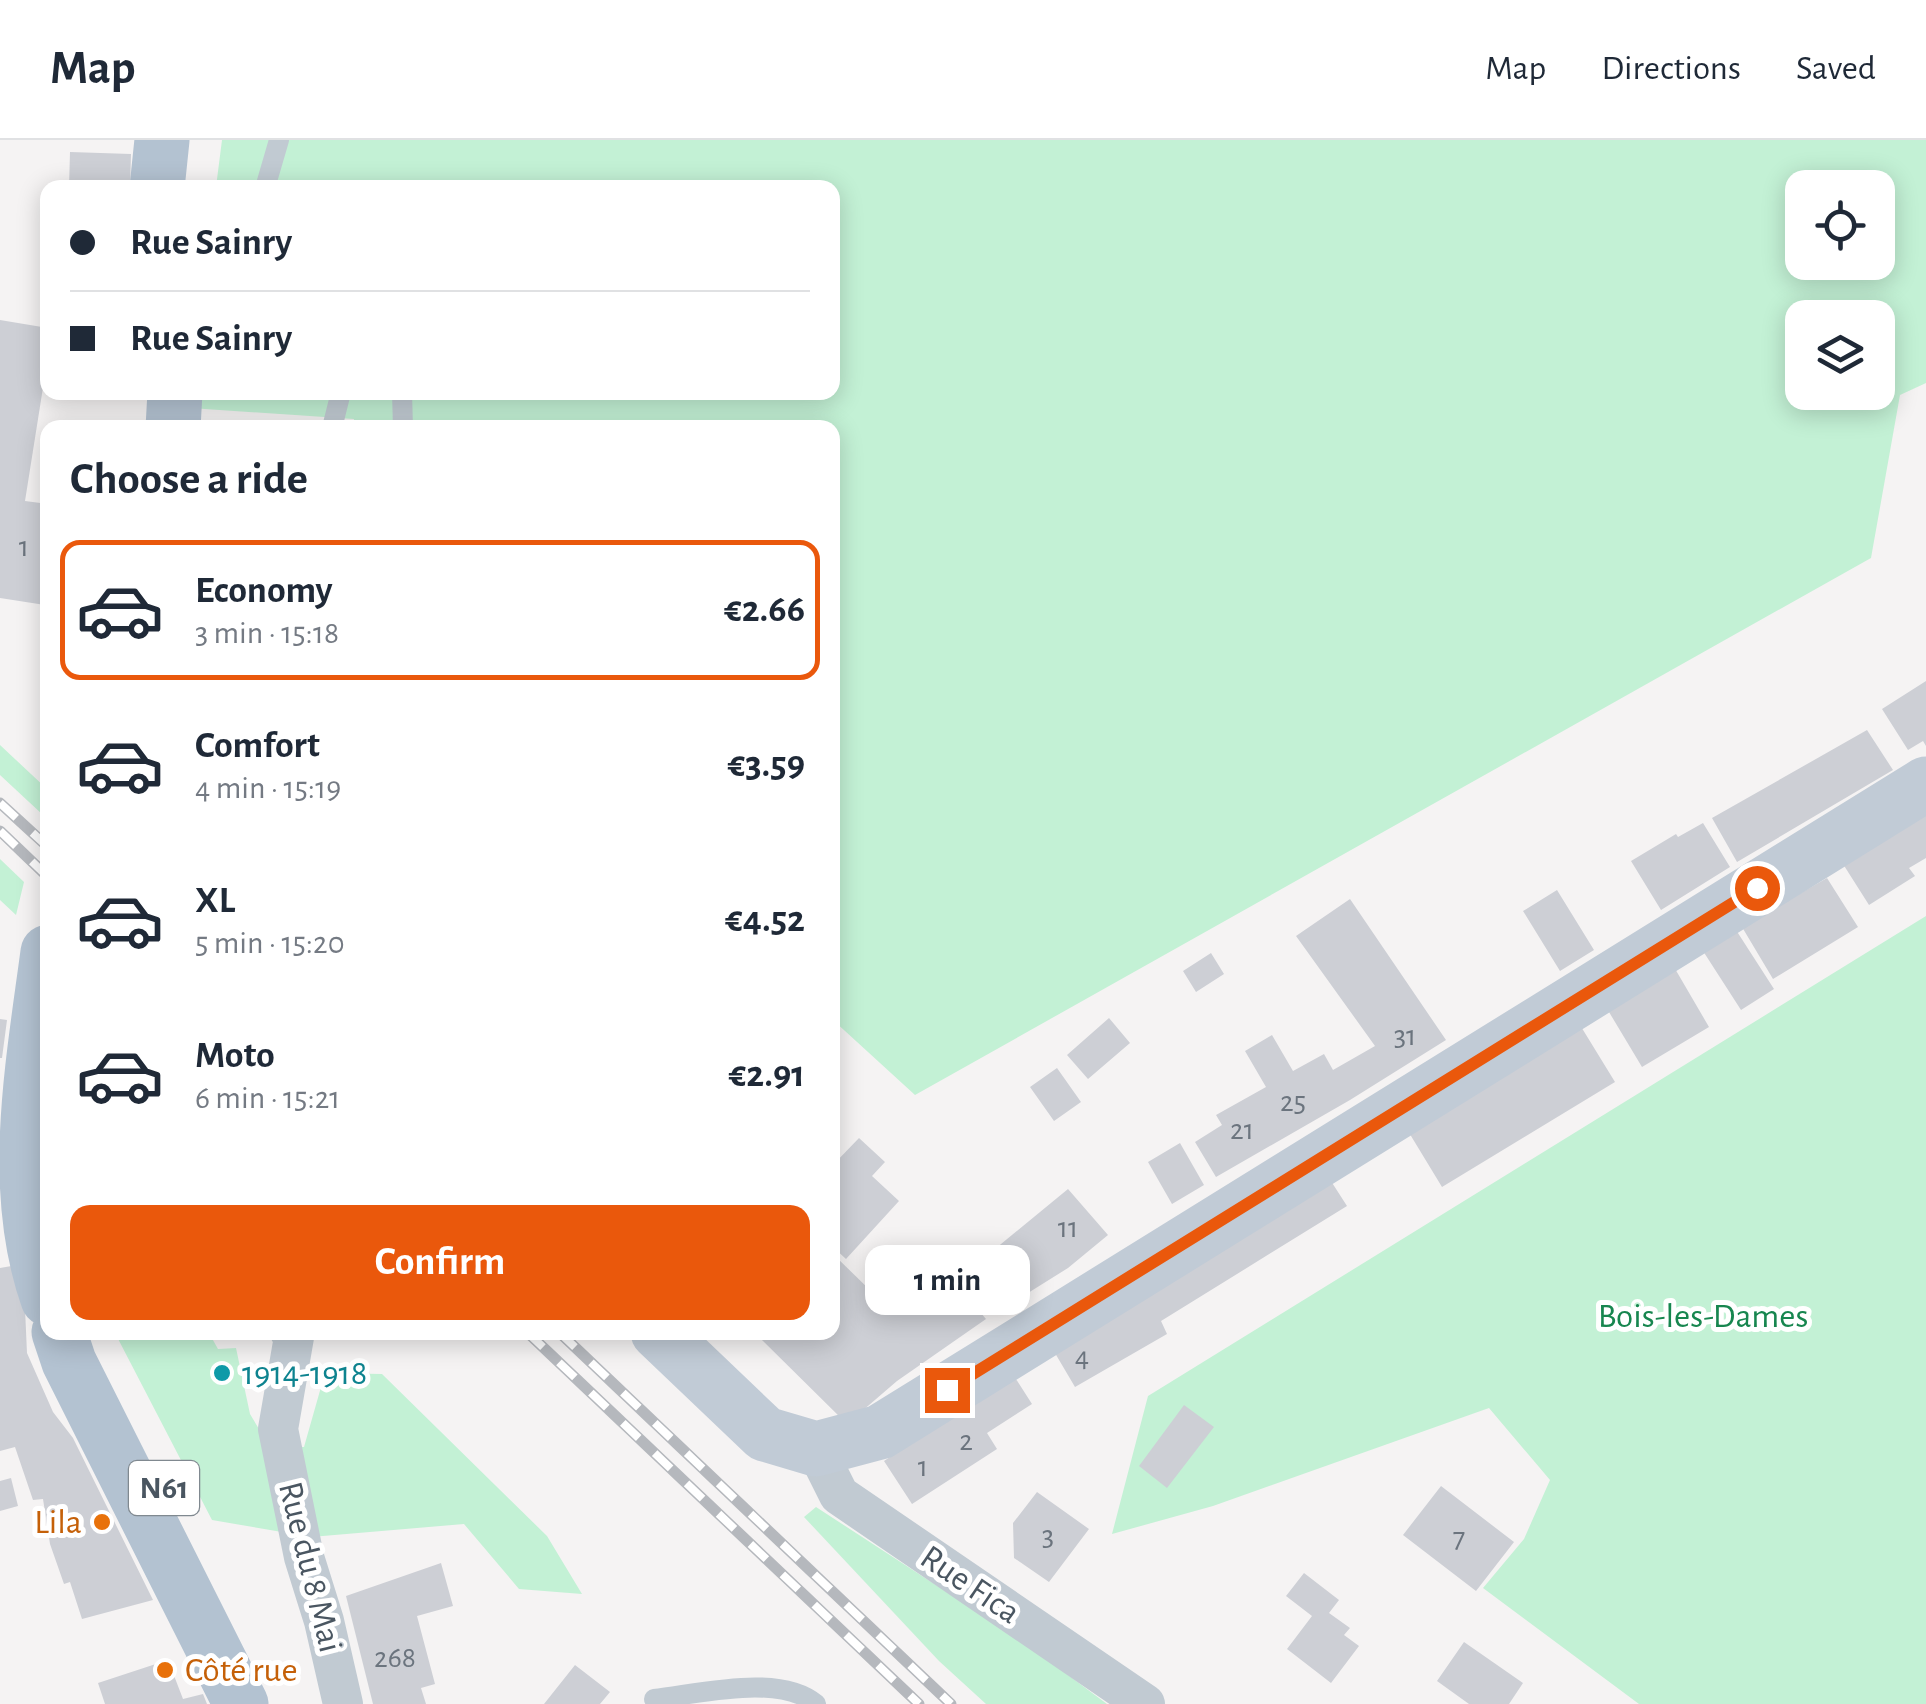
<!DOCTYPE html>
<html lang="en">
<head>
<meta charset="utf-8">
<style>
  :root { --surface:#fff; --page:#f6f6f7; --text:#1f2937; --muted:#747a83; --line:#e0e1e3; --accent:#ea580c }
  body { margin:0; font-family:"Alegreya Sans",sans-serif; background:var(--page); color:var(--text); height:100vh; display:flex; flex-direction:column; font-size:38px; white-space:nowrap }
  * { box-sizing:border-box; margin:0 }
  p { font-size:32px; color:var(--muted) }
  .icon { flex:none; width:55px; height:55px; fill:none; stroke:currentColor; stroke-width:2; stroke-linecap:round; stroke-linejoin:round }
  .map { position:relative; flex:1; overflow:hidden }
  .panel { position:absolute; left:40px; top:280px; width:800px; height:920px; display:flex; flex-direction:column; background:var(--surface); border-radius:20px; box-shadow:0 5px 25px #0003 }
  .panel>* { flex:none }
  .banner { position:absolute; left:40px; top:40px; width:800px; height:220px; border-radius:20px; box-shadow:0 5px 25px #0003; display:grid; align-content:center; height:220px; padding:0 30px; background:var(--surface) }
  .buttons { position:absolute; left:1785px; top:30px; display:grid; gap:20px }
  .buttons a { display:grid; place-items:center; width:110px; height:110px; border-radius:20px; background:var(--surface); box-shadow:0 5px 25px #0003; font-size:50px }
  .end { position:absolute; width:45px; height:45px; margin:-22px; border:12px solid #ea580c; background:#fff; box-shadow:0 0 0 5px #fff }
  .from { border-radius:50% }
  .bubble { position:absolute; height:70px; border-radius:20px; background:var(--surface); box-shadow:0 5px 25px #0003; font-size:32px; font-weight:600; line-height:70px; text-align:center }
  .banner b { display:flex; align-items:center; gap:35px; height:95px; font-size:38px }
  .banner b+b { border-top:2px solid var(--line) }
  .banner i { width:25px; height:25px; background:var(--text) }
  ul { padding:0; list-style:none }
  li { display:flex; align-items:center; gap:30px; height:140px; margin:0 20px 15px; padding:0 10px; border:5px solid transparent; border-radius:20px }
  li div { flex:1 }
  li b { display:block; font-size:38px }
  li em { font-style:normal; font-weight:600 }
  li.current { border-color:var(--accent) }
  li>.icon { width:90px; height:90px; stroke-width:1.5 }
  h2 { padding:0 30px; font-size:45px; line-height:120px }
  .button { display:flex; gap:20px; margin-top:auto; padding:20px 30px }
  .button a { flex:1; height:115px; border-radius:20px; background:var(--accent); color:#fff; font-size:40px; font-weight:600; line-height:115px; text-align:center }
  header { display:flex; align-items:center; gap:60px; box-sizing:border-box; height:140px; padding:0 50px; background:var(--surface); border-bottom:2px solid var(--line) }
  header strong { font-size:48px }
  nav { display:flex; gap:55px; margin-inline-start:auto; font-size:35px }
  .map>svg:first-child { display:block }
  .green { fill:#c3f1d5; fill-rule:evenodd }
  .building { fill:#cdcfd5 }
  .lines { fill:none; stroke-linecap:round; stroke-linejoin:round }
  .lane { stroke:#c1cad2; stroke-width:20 }
  .street { stroke:#c1cad2; stroke-width:40 }
  .secondary { stroke:#c1cbd6; stroke-width:55 }
  .primary { stroke:#b3c2d1; stroke-width:55 }
  .rail-casing { stroke:#b5b8bd; stroke-width:11 }
  .rail { stroke:#fff; stroke-width:8; stroke-dasharray:22; stroke-linecap:butt }
  .route { stroke:#ea580c; stroke-width:12 }
  .culture-dot { fill:#0f9aa8; stroke:#fff; stroke-width:4 }
  .food-dot { fill:#e8710a; stroke:#fff; stroke-width:4 }
  .labels { text-anchor:middle; dominant-baseline:central; stroke-width:10; stroke-linejoin:round; paint-order:stroke }
  .number-label { font-size:30px; fill:#6b747e }
  .shield { fill:#fff; stroke:#808990; stroke-width:2.5 }
  .shield-label { font-size:32px; font-weight:bold; fill:#4a5661 }
  .park-label { font-size:35px; fill:#17864f; stroke:#fff }
  .culture-label { font-size:35px; fill:#0d838f; stroke:#fff; text-anchor:start }
  .food-label { font-size:35px; fill:#c56008; stroke:#fff; text-anchor:end }
  .street-label { font-size:35px; fill:#4a5661; stroke:#fff }
</style>
</head>
<body>
<header>
<strong>Map</strong>
<nav><a>Map</a><a>Directions</a><a>Saved</a></nav>
</header>
<div class="map">
<svg width="1926" height="1564" viewBox="0 0 1926 1564">
  <rect width="100%" height="100%" fill="#f5f3f3"/>
  <path class="green" d="M222 0H1926V243L1900 255 1871 418 915 955 833 880 832 288H353L354 279 190 268 192 252H832V48L216 47ZM1802 48H1878V122H1802ZM1802 178H1878V252H1802Z
    M0 605 47 649 43 675 0 635Z
    M0 719 24 742 16 775 0 760Z
    M1926 776V1564H1639L1483 1448 1524 1399 1550 1340 1489 1268 1213 1366 1112 1394 1148 1256Z
    M115 1193H209L218 1209 236 1208 250 1274 269 1306 304 1307 325 1233 382 1234 547 1396 582 1454 519 1449 464 1384 311 1397 212 1380Z
    M816 1367 1025 1503 1107 1564H986L939 1521 804 1377Z"/>
  <path class="building" d="M70 12 131 14 130 48H69Z
    M0 180 48 188V216L25 361 48 364 45 465 0 458Z
    M1926 541V606L1923 601 1908 610 1882 569Z
    M1867 590 1893 630 1737 722 1712 678Z
    M1926 671V718L1909 728 1915 736 1869 765 1843 724Z
    M1703 683 1730 727 1661 770 1631 721 1676 694 1678 697Z
    M1827 738 1858 787 1773 839 1742 787Z
    M1557 750 1594 810 1560 831 1523 771Z
    M1350 759 1446 900 1350 960 1216 1037 1195 1002 1222 985 1216 975 1266 947 1245 911 1272 895 1293 931 1324 914 1333 930 1375 906 1296 796Z
    M1736 790 1774 849 1741 870 1703 811Z
    M1211 813 1224 834 1196 852 1183 831Z
    M1674 827 1709 887 1642 927 1606 867Z
    M1109 878 1130 903 1088 939 1067 915Z
    M0 879 7 880 2 918H0Z
    M1580 885 1615 942 1442 1047 1408 991Z
    M1057 928 1081 962 1054 981 1030 947Z
    M859 998 885 1022 872 1036 899 1061 846 1119 832 1106V1026Z
    M1180 1003 1204 1045 1172 1064 1148 1022Z
    M1329 1038 1347 1066 1161 1181 1167 1194 1075 1247 1052 1208Z
    M1068 1049 1108 1095 1068 1128 1007 1166 978 1123Z
    M929 1111 986 1179 897 1241 847 1284 754 1192H832V1113L875 1155Z
    M23 1124 27 1213 53 1272 73 1298 153 1460 82 1479 70 1442 64 1444 50 1404 43 1359 33 1360 15 1307 0 1311V1128Z
    M1014 1236 1032 1264 987 1293 997 1309 912 1364 884 1321Z
    M1184 1265 1214 1287 1167 1348 1139 1326Z
    M11 1338 18 1366 0 1371V1341Z
    M1441 1346 1514 1402 1476 1451 1403 1395Z
    M1037 1352 1089 1389 1049 1442 1014 1418 1013 1383Z
    M441 1423 453 1466 417 1476 435 1544 421 1548 426 1564H373L346 1456Z
    M1304 1433 1339 1460 1329 1473 1350 1488 1344 1495 1359 1506 1331 1543 1287 1509 1312 1476 1286 1456Z
    M1464 1502 1523 1543 1509 1564H1469L1437 1541Z
    M168 1520 183 1559 203 1554 207 1564H105L98 1543Z
    M575 1525 610 1552 600 1564H544Z"/>
  <g class="lines">
    <path class="lane" d="M265 48 279 0
      M402 252 403 288
      M332 288 341 252
      M659 1564 654 1559C699 1554 779 1533 816 1564"/>
    <path class="street" d="M290 1192 294 1197 278 1289 304 1417 324 1481 343 1564
      M816 1309 839 1355 1145 1564"/>
    <path class="secondary" d="M658 1192 765 1294 816 1309 880 1292 1926 644"/>
    <path class="primary" d="M157 48 162 0
      M173 288 175 252
      M48 812C33 926 9 1048 48 1159
      M59 1192 69 1222 241 1564"/>
    <g class="rail-casing">
      <path id="rail" d="M0 663 48 707
        M0 691 48 737
        M527 1192 919 1564
        M559 1192 951 1564"/>
    </g>
    <use href="#rail" class="rail"/>
  </g>
  <g class="lines">
    <path class="route" d="M947 1250 1757 748"/>
  </g>
  <circle class="culture-dot" cx="222" cy="1233" r="10"/>
  <g class="food-dot">
    <circle cx="102" cy="1382" r="10"/>
    <circle cx="165" cy="1530" r="10"/>
  </g>
  <g class="labels">
    <g class="number-label">
      <text x="24" y="407">1</text>
      <text x="1405" y="896">31</text>
      <text x="1293" y="962">25</text>
      <text x="1242" y="990">21</text>
      <text x="1068" y="1088">11</text>
      <text x="1082" y="1217">4</text>
      <text x="966" y="1301">2</text>
      <text x="923" y="1327">1</text>
      <text x="1048" y="1396">3</text>
      <text x="1459" y="1398">7</text>
      <text x="395" y="1518">268</text>
    </g>
    <rect class="shield" x="129" y="1321" width="70" height="54" rx="8"/>
    <g class="shield-label">
      <text x="164" y="1348">N61</text>
    </g>
    <g class="park-label">
      <text x="1703" y="1176">Bois-les-Dames</text>
    </g>
    <g class="culture-label">
      <text x="242" y="1233">1914-1918</text>
    </g>
    <g class="food-label">
      <text x="82" y="1382">Lila</text>
      <text x="185" y="1530" text-anchor="start">Côté rue</text>
    </g>
    <g class="street-label">
      <text transform="translate(310 1427) rotate(76)">Rue du 8 Mai</text>
      <text transform="translate(970 1445) rotate(34)">Rue Fica</text>
    </g>
  </g>
</svg>
<div class="buttons">
<a><svg class="icon" aria-label="locate" viewBox="0 0 24 24"><circle cx="12" cy="12" r="6"/><path d="M12 2v4M12 18v4M2 12h4M18 12h4"/></svg></a>
<a><svg class="icon" aria-label="layers" viewBox="0 0 24 24"><path d="M12 4l9 5-9 5-9-5zM3 14l9 5 9-5"/></svg></a>
</div>
<i class="end from" style="left:1757px;top:748px"></i>
<i class="end" style="left:947px;top:1250px"></i>
<div class="bubble" style="left:865px;top:1105px;width:165px">1 min</div>
<div class="banner">
<b><i class="from"></i>Rue Sainry</b>
<b><i></i>Rue Sainry</b>
</div>
<section class="panel">
<h2>Choose a ride</h2>
<ul>
<li class="current"><svg class="icon" aria-label="car" viewBox="0 0 24 24"><path d="M5 17H2v-5l4-1 3-4h7l3 4 3 1v5h-3M9 17h6M6 11h13"/><circle cx="7" cy="17" r="2"/><circle cx="17" cy="17" r="2"/></svg><div><b>Economy</b><p>3 min · 15:18</p></div><em>€2.66</em></li>
<li><svg class="icon" aria-label="car" viewBox="0 0 24 24"><path d="M5 17H2v-5l4-1 3-4h7l3 4 3 1v5h-3M9 17h6M6 11h13"/><circle cx="7" cy="17" r="2"/><circle cx="17" cy="17" r="2"/></svg><div><b>Comfort</b><p>4 min · 15:19</p></div><em>€3.59</em></li>
<li><svg class="icon" aria-label="car" viewBox="0 0 24 24"><path d="M5 17H2v-5l4-1 3-4h7l3 4 3 1v5h-3M9 17h6M6 11h13"/><circle cx="7" cy="17" r="2"/><circle cx="17" cy="17" r="2"/></svg><div><b>XL</b><p>5 min · 15:20</p></div><em>€4.52</em></li>
<li><svg class="icon" aria-label="car" viewBox="0 0 24 24"><path d="M5 17H2v-5l4-1 3-4h7l3 4 3 1v5h-3M9 17h6M6 11h13"/><circle cx="7" cy="17" r="2"/><circle cx="17" cy="17" r="2"/></svg><div><b>Moto</b><p>6 min · 15:21</p></div><em>€2.91</em></li>
</ul>
<div class="button"><a>Confirm</a></div>
</section>
</div>
</body>
</html>
